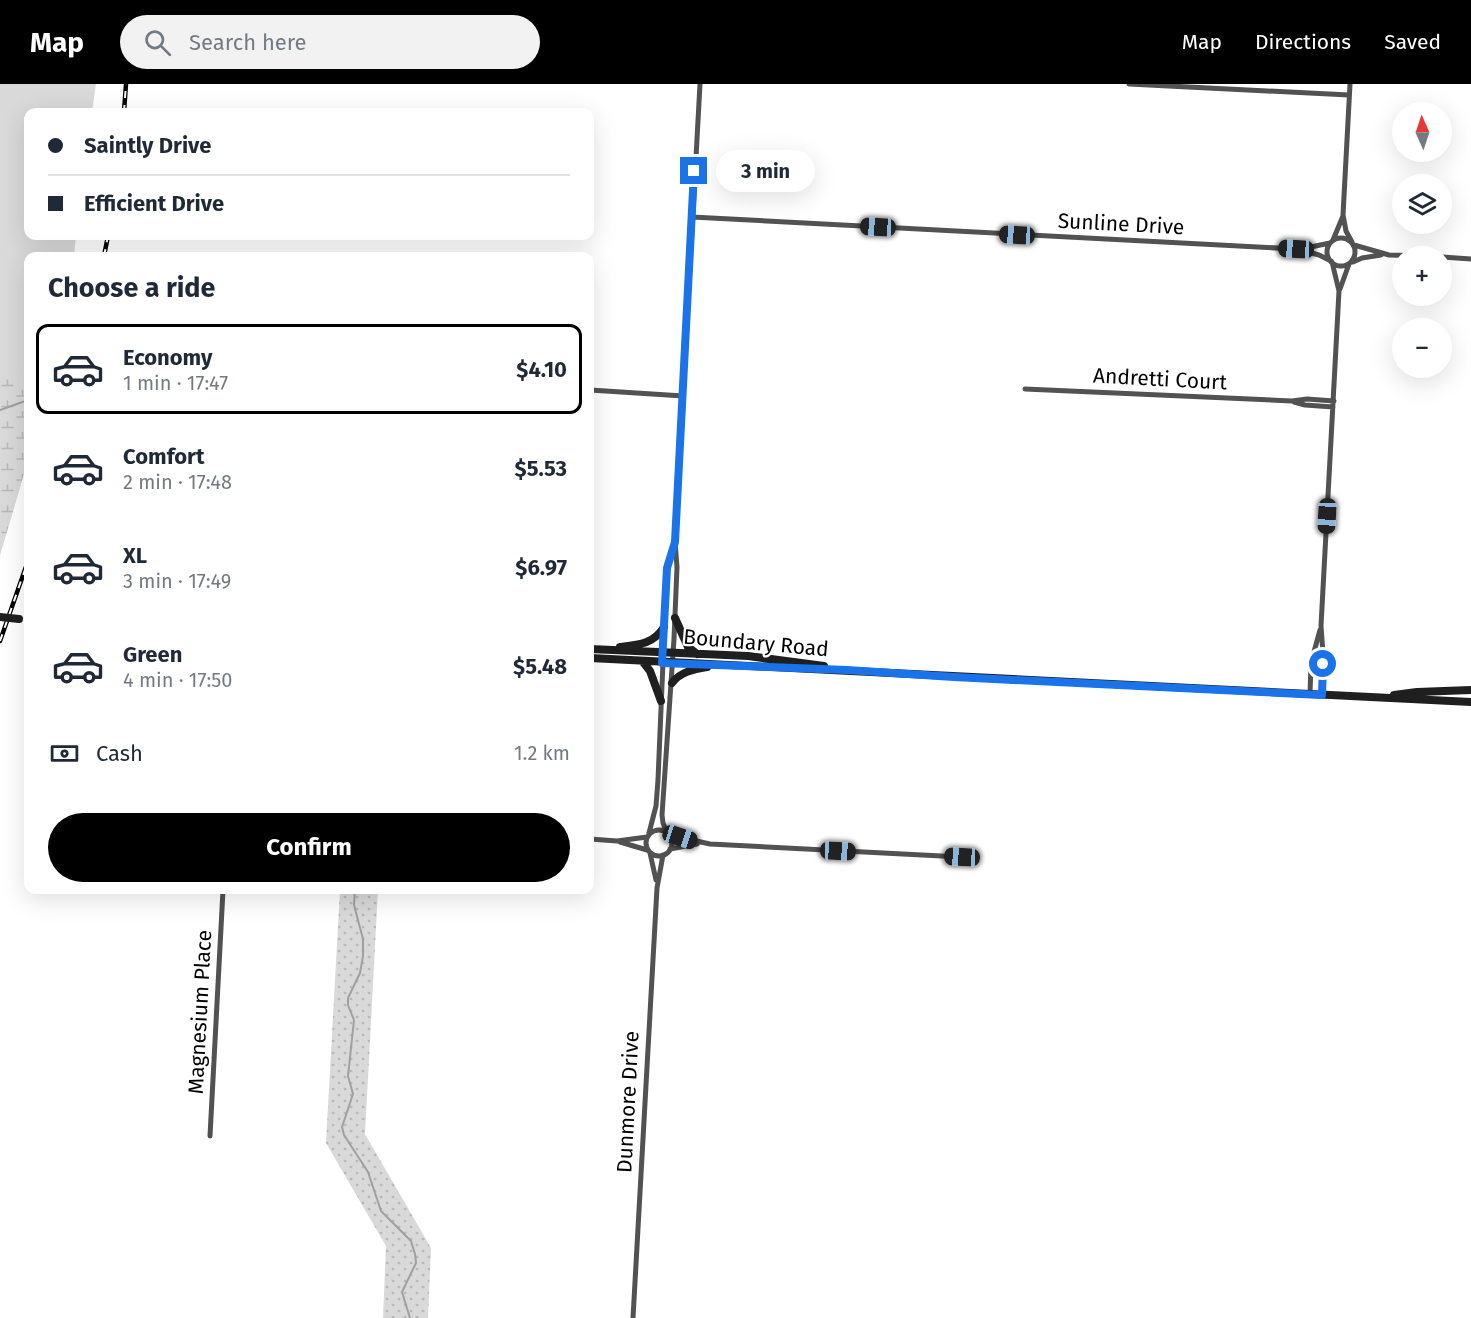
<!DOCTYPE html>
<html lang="en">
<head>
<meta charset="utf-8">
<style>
  :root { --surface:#fff; --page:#f2f2f3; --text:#1f2937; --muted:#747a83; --line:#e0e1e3; --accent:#000 }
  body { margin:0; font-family:"Fira Sans",sans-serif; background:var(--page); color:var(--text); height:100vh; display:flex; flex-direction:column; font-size:22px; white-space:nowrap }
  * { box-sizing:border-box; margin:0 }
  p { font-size:20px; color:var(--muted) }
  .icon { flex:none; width:33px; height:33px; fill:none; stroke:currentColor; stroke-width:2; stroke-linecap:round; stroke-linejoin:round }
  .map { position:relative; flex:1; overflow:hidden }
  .sheet { position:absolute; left:24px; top:168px; width:570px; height:642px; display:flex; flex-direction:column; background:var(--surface); border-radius:12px; box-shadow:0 6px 24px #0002 }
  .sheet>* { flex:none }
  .guide { position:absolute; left:24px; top:24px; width:570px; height:132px; border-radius:12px; box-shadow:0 6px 24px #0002; display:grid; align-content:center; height:132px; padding:0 24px; background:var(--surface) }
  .needle { width:39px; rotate:357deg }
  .controls { position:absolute; left:1392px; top:18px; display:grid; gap:12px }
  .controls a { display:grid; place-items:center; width:60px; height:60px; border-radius:50%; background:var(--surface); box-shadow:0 6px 24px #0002; font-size:30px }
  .end { position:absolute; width:27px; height:27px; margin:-14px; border:8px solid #1a73e8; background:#fff; box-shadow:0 0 0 3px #fff }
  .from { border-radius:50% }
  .bubble { position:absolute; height:42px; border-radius:21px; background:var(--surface); box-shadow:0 6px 24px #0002; font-size:20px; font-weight:700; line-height:42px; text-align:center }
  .car { position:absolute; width:18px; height:36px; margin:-18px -9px; border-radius:8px; box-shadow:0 0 4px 2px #0007; background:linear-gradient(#222 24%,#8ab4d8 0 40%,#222 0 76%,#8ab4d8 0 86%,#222 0) }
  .guide b { display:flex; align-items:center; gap:21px; height:57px; font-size:22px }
  .guide b+b { border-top:2px solid var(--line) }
  .guide i { width:15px; height:15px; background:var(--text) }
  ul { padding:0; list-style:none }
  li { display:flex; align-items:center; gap:18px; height:90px; margin:0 12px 9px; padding:0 12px; border:3px solid transparent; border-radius:12px }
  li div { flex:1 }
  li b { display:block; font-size:22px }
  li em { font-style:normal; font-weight:700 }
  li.selected { border-color:var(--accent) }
  li>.icon { width:54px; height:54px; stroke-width:1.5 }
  h2 { padding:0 24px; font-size:27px; line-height:72px }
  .pay { display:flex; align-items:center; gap:15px; height:66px; padding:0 24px; font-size:22px }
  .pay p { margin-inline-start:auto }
  .action { display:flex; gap:12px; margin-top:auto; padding:12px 24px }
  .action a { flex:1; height:69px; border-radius:36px; background:var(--accent); color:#fff; font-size:24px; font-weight:700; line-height:69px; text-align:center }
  header { display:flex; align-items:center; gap:36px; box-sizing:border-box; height:84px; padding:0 30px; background:var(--accent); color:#fff }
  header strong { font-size:28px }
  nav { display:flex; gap:33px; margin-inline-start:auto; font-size:21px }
  .search { width:420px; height:54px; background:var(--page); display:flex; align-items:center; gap:15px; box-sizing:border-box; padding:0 21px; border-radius:33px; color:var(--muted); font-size:22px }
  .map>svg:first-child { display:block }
  .grass { fill:#d9d9d9 }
  .wetland { fill:url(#wetland-marsh) }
  .park { fill:url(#park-dots) }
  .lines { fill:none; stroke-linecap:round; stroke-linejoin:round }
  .stream { stroke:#a0a0a0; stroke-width:2 }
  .street { stroke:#525252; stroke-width:5 }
  .secondary { stroke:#1f1f1f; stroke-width:8 }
  .rail-casing { stroke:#000; stroke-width:4.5 }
  .rail { stroke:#fff; stroke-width:2; stroke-dasharray:7; stroke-linecap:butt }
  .secondary-bridge { stroke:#1f1f1f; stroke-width:8 }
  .route { stroke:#1a73e8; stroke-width:8 }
  .labels { text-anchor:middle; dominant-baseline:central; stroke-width:4.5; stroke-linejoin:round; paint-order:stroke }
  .street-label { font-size:21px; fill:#000; stroke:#fff }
</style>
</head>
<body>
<header>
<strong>Map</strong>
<div class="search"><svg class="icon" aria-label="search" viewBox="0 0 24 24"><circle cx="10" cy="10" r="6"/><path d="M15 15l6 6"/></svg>Search here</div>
<nav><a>Map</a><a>Directions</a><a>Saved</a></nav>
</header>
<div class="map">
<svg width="1471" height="1234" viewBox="0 0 1471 1234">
  <defs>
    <pattern id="wetland-marsh" width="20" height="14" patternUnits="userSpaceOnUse" patternTransform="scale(1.5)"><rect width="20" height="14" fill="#d9d9d9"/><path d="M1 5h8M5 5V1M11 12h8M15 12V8" fill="none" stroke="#b8b8b8"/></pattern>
    <pattern id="park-dots" width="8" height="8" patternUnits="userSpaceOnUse" patternTransform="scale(1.5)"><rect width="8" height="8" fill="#d9d9d9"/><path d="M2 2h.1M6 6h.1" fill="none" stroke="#b8b8b8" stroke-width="1.8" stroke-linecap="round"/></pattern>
  </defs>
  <rect width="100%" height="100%" fill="#fff"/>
  <path class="grass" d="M0 0H96L92 28H28V152H76L74 172H28V376L0 471Z"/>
  <path class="wetland" d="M0 286 10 288 28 299V376L0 471Z"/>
  <path class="park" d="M340 806H378L365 1050 431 1164 428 1234H383L386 1162 326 1059Z"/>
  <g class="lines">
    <path class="stream" d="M0 326 28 316
      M355 806 354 821 363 855V872L360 889 348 914V921L354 936 348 992 353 1010 342 1043 344 1051 368 1088 381 1127 411 1157 415 1170 416 1179 402 1208 410 1234"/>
    <path class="street" d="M1129 0 1349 11
      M1350 0 1343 131 1346 147 1352 158
      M692 133 1296 165 1319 171 1331 177
      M1327 168a14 14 0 1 1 28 0a14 14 0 1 1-28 0Z
      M1333 156 1343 132
      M1354 161 1389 171 1427 172
      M1301 165 1330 159
      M1442 173 1471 175
      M1353 178 1362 174 1381 171
      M1340 205 1349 180
      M1025 305 1292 317 1307 315 1334 317
      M590 306 683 312
      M1294 318 1305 321 1333 323
      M1310 610 1311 579 1320 546
      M1322 611 1323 570 1321 542 1339 207 1332 178
      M646 759a13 13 0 1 1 26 0a13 13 0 1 1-26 0Z
      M649 749 656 722 658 696 667 484 674 462
      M667 749 663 739 662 731 674 555 677 483 675 458 700 0
      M669 751 710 760 961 773
      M590 755 617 757 647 753
      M620 758 647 766
      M670 765 697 760
      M650 769 656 796
      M210 1052 223 806
      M633 1234 657 804 663 771"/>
    <path class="secondary" d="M675 534 688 563 697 570
      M620 563C638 561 654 560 664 543
      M590 565 748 572 824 582
      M590 574 1471 618
      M643 578 650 587 661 617
      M672 599C680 588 694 585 707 583
      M1394 611 1417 608 1471 606"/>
    <g class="rail-casing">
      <path id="rail" d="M124 28 126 0
        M104 172 108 152
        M0 557 28 477"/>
    </g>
    <use href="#rail" class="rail"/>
    <path class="secondary-bridge" d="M0 533 19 535"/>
  </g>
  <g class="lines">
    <path class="route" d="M694 87 675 458 667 484 662 579 847 586 954 593 1322 611 1323 580"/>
  </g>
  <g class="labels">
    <g class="street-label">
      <text transform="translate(1121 140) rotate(3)">Sunline Drive</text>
      <text transform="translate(1160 295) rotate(3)">Andretti Court</text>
      <text transform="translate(756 559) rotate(5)">Boundary Road</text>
      <text transform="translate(200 928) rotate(-87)">Magnesium Place</text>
      <text transform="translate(628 1018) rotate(-87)">Dunmore Drive</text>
    </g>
  </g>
</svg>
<div class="controls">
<a><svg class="needle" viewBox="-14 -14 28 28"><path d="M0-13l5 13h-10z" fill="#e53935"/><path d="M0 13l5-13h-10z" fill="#747a83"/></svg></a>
<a><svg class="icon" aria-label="layers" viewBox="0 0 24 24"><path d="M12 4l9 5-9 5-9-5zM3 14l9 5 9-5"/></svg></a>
<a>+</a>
<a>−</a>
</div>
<i class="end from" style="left:1323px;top:580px"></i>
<i class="end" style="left:694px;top:87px"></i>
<div class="bubble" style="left:716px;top:66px;width:99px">3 min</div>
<i class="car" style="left:878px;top:143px;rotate:273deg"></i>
<i class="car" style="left:1017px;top:151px;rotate:273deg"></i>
<i class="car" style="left:1296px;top:165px;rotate:273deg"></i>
<i class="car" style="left:1327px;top:432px;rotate:183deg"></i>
<i class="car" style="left:680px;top:753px;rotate:108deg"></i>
<i class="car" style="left:838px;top:767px;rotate:93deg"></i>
<i class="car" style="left:962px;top:773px;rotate:273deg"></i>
<div class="guide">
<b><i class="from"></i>Saintly Drive</b>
<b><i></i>Efficient Drive</b>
</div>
<section class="sheet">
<h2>Choose a ride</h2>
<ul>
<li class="selected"><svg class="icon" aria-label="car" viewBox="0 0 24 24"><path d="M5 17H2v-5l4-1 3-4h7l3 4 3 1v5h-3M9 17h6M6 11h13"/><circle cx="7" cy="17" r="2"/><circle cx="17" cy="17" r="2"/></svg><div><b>Economy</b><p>1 min · 17:47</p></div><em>$4.10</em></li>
<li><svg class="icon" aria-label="car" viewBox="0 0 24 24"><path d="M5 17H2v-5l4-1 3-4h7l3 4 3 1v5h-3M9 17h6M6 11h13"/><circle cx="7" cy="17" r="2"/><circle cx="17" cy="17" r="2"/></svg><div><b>Comfort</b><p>2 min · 17:48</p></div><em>$5.53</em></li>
<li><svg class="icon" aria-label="car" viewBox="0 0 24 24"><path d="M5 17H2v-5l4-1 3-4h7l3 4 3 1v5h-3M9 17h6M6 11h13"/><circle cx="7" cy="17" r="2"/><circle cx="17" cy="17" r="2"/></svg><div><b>XL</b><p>3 min · 17:49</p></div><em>$6.97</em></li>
<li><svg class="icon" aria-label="car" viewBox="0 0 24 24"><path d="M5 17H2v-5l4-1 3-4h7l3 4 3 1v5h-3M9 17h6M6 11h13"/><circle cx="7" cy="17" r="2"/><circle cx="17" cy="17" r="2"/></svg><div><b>Green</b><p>4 min · 17:50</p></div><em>$5.48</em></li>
</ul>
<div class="pay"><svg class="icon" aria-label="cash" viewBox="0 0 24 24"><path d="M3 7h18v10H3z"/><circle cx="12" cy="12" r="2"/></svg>Cash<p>1.2 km</p></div>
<div class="action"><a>Confirm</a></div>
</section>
</div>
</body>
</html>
